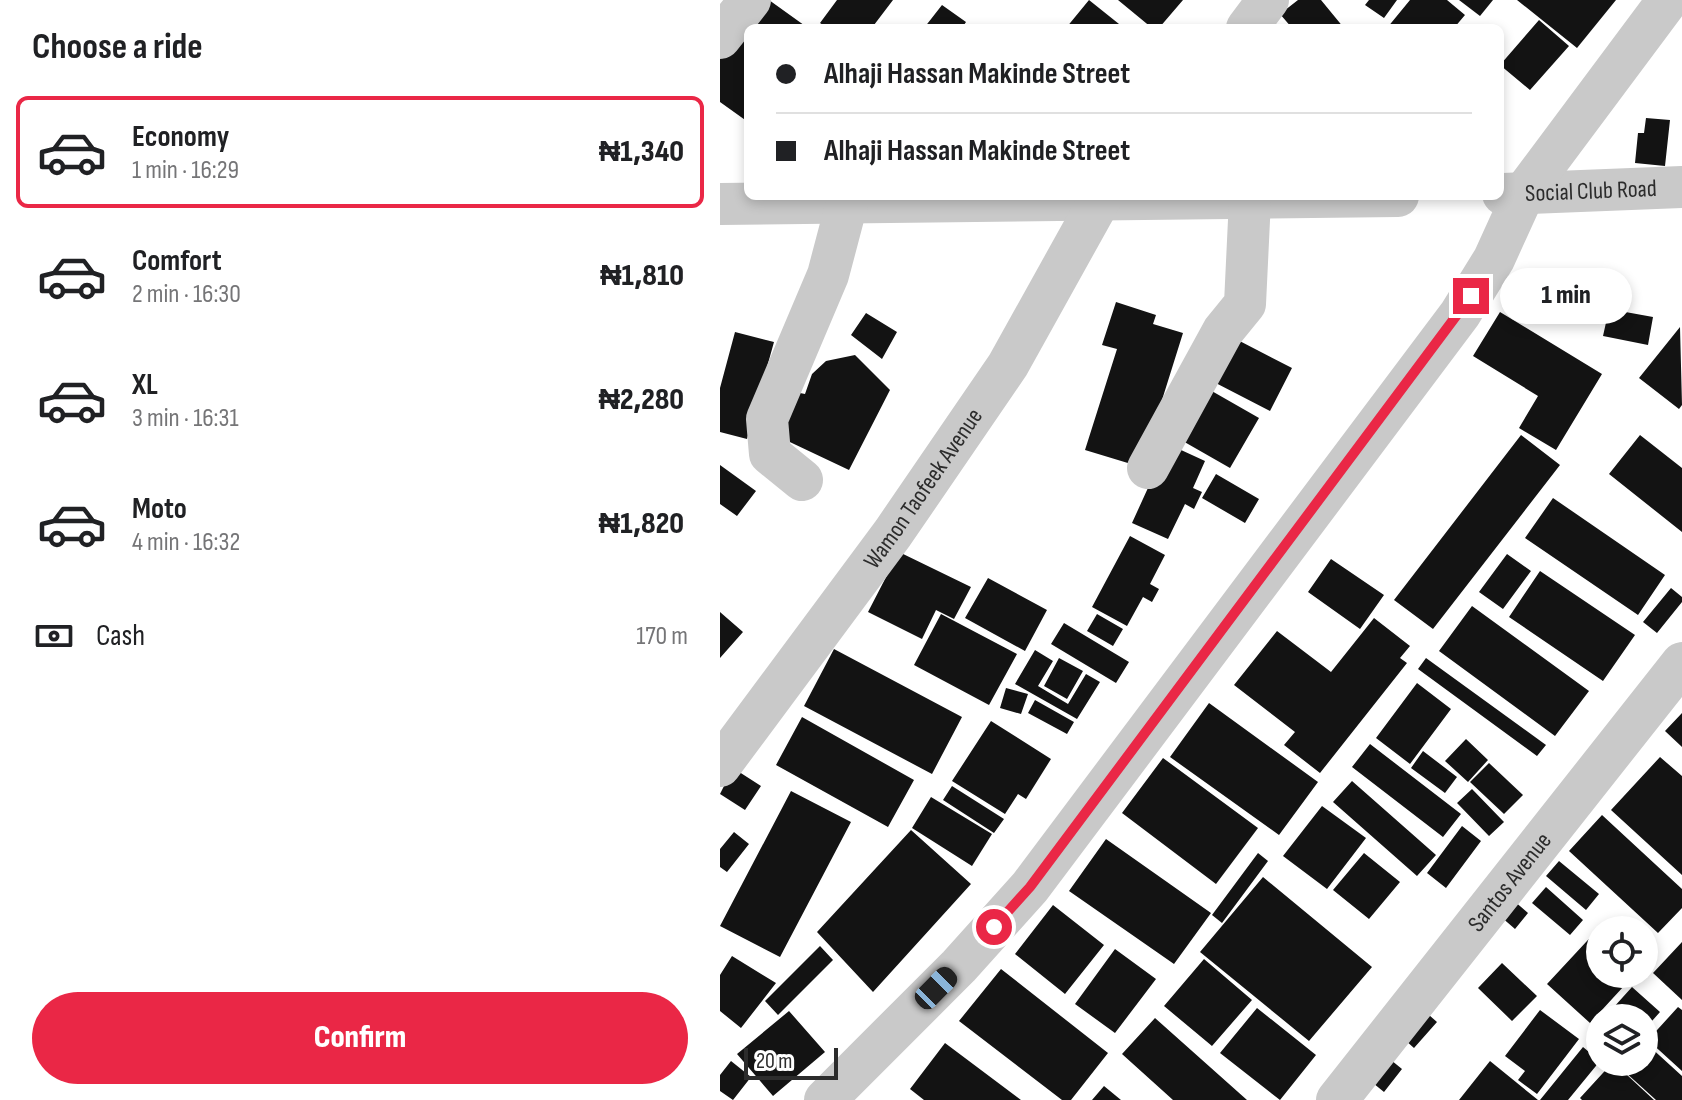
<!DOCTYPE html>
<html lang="en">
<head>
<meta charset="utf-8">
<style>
  :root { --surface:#fff; --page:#f2f2f2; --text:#202124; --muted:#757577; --line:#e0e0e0; --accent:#ea2746 }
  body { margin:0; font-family:"Sofia Sans Condensed",sans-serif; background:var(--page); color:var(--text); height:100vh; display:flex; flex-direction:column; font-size:30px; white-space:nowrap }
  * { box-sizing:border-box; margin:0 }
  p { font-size:26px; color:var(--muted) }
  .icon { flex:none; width:44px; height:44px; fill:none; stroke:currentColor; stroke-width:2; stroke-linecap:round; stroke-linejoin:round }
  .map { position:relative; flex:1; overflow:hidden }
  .drawer { display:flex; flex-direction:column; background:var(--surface); width:720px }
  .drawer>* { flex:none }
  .hud { position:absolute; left:24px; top:24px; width:760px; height:176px; border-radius:12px; box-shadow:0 4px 12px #0003; display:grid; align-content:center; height:176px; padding:0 32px; background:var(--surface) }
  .tools { position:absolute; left:866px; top:916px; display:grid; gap:16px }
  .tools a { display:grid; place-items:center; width:72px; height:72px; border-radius:50%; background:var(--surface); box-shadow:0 4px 12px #0003; font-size:40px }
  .scale { position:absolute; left:24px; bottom:20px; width:94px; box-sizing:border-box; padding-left:8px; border:4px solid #2c2c2c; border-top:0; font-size:22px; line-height:28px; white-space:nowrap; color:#2c2c2c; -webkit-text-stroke:6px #fff; paint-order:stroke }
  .end { position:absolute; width:36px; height:36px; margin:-18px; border:10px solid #ea2746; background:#fff; box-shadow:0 0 0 4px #fff }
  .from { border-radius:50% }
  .bubble { position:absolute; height:56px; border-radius:28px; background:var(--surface); box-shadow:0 4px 12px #0003; font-size:26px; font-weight:800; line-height:56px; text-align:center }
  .car { position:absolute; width:24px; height:48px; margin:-24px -12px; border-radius:10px; box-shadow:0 0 6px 2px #0007; background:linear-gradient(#222 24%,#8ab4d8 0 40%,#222 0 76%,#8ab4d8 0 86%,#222 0) }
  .hud b { display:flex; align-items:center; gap:28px; height:76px; font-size:30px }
  .hud b+b { border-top:2px solid var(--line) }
  .hud i { width:20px; height:20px; background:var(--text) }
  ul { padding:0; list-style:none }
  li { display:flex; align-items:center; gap:24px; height:112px; margin:0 16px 12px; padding:0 16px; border:4px solid transparent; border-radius:12px }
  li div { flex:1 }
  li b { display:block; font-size:30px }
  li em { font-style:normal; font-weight:800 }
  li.current { border-color:var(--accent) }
  li>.icon { width:72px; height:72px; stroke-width:1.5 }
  h2 { padding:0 32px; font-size:36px; line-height:96px }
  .pay { display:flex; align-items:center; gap:20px; height:88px; padding:0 32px; font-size:30px }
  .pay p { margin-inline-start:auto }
  .cta { display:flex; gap:16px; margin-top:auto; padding:16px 32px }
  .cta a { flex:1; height:92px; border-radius:48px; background:var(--accent); color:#fff; font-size:32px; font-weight:800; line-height:92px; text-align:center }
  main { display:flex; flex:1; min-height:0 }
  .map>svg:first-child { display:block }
  .building { fill:#131313 }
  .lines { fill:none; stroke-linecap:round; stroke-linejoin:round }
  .minor { stroke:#c9c9c9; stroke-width:42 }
  .route { stroke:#ea2746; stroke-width:10 }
  .labels { text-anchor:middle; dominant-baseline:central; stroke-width:8; stroke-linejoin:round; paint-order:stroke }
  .street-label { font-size:24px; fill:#2c2c2c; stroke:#fff }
</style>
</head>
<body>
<main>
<section class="drawer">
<h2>Choose a ride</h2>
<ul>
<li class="current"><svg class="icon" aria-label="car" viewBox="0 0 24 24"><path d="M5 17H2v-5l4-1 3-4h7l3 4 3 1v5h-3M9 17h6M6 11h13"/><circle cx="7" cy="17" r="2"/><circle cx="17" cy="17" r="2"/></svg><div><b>Economy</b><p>1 min · 16:29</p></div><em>₦1,340</em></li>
<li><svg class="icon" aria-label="car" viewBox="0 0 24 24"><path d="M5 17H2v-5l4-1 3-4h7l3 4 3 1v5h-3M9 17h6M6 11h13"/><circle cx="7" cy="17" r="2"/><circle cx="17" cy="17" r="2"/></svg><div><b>Comfort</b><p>2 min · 16:30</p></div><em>₦1,810</em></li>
<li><svg class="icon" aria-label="car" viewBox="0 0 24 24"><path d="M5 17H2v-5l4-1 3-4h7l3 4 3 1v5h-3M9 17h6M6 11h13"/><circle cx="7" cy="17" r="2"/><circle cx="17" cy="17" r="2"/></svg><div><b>XL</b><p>3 min · 16:31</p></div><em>₦2,280</em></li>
<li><svg class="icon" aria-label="car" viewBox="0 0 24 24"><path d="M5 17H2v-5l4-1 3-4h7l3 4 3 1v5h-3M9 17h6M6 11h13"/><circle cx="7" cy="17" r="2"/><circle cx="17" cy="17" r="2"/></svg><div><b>Moto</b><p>4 min · 16:32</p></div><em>₦1,820</em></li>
</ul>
<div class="pay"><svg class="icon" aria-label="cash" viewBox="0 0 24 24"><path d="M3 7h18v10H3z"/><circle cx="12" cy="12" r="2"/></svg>Cash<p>170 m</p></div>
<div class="cta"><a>Confirm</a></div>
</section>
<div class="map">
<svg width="962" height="1100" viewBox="0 0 962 1100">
  <rect width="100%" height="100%" fill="#fff"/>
  <path class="building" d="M49 0 88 28H28V122L0 102V56Z
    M117 0H173L154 25 158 28H107L100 23Z
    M369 0 404 28H346Z
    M398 0H463L439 28H432Z
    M578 0H601L624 28H572L560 14Z
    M649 0H677L664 18 645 5Z
    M690 0H727L745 15 734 28H667Z
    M739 0H773L760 16Z
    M797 0H896L857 48Z
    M222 5 246 22 242 28H204Z
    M819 20 849 46 810 90 780 65Z
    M926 118 950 120 945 166 915 163 918 133H924Z
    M818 286 866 301 861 320 812 305Z
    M396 302 436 315 433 324 463 333 421 467 365 450 397 349 382 345Z
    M889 309 933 317 928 345 883 336Z
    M780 312 882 374 836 450 799 428 818 396 753 356Z
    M146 313 177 332 162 359 131 335Z
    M960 327 962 405 959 409 919 378Z
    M15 332 54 342 27 439 0 432V388Z
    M510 336 572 368 550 411 488 379Z
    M135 355 170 390 129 470 55 435 65 390 85 394 92 374 106 361Z
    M483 386 539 418 510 468 454 436Z
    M801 435 840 465 713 629 674 600Z
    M920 435 962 468V532L889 474Z
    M448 444 485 461 473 488 482 492 474 509 465 504 448 539 412 523Z
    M0 465 36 491 17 516 0 504Z
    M496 474 539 499 525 523 482 498Z
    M833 498 945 575 918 615 805 538Z
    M410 536 445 555 430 584 439 589 432 602 423 597 407 626 372 607Z
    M179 552 251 587 234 619 216 610 202 639 148 612Z
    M787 554 811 571 783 609 759 592Z
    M611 559 664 595 640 629 588 592Z
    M820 571 915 635 883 681 789 617Z
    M268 578 327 610 305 651 245 618Z
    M951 588 962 597V602L937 633 923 622Z
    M752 606 869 691 835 736 719 651Z
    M0 612 23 632 0 658Z
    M221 614 297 654 269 705 194 665Z
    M377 614 403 629 393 646 367 631Z
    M654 618 690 646 680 658 687 663 600 773 564 745 575 732 514 685 557 631 611 672Z
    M344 623 409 662 396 683 331 644Z
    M114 649 242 717 212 774 84 706Z
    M315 650 333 661 318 686 348 704 366 674 380 682 357 719 295 684Z
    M339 658 363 671 347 699 324 686Z
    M706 658 826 745 817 756 698 669Z
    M697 683 731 709 690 764 656 738Z
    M286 688 308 694 301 714 280 708Z
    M315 700 354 722 347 734 308 713Z
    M489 703 598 782 559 835 450 757Z
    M962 713V747L945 731Z
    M82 717 194 780 168 827 56 765Z
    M271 721 331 759 306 799 298 794 285 814 232 781Z
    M746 739 768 760 748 782 725 761Z
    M650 744 741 814 723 837 632 767Z
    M703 751 737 777 725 793 691 768Z
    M940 757 962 776V875L891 810Z
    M443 758 538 828 496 884 402 813Z
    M769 763 803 795 784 814 750 782Z
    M13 768 41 786 25 810 0 794Z
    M632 781 716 855 697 876 613 802Z
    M232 786 284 819 274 833 223 800Z
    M752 789 784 822 769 836 737 803Z
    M71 791 131 822 60 957 0 926Z
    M211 797 272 834 252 866 192 828Z
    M602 806 646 838 607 889 563 856Z
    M882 815 962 889V908L938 933 849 851Z
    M742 826 761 841 726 888 707 873Z
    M191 830 251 884 153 992 97 932Z
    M14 832 29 844 7 872 0 867V849Z
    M386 839 491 913 454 964 349 891Z
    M538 853 548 861 502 923 492 915Z
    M644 853 680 882 649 919 613 890Z
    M839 861 879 894 866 910 826 876Z
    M543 877 652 967 589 1041 480 952Z
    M826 887 863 920 850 935 812 903Z
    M793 900 808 913 795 929 780 916Z
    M333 905 384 945 345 994 295 954Z
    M880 927V974H915L870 1023 827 984Z
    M962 942V1000L933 973Z
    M100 946 113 960 58 1015 45 1001Z
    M395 949 436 979 395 1033 355 1004Z
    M12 956 56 983 21 1028 0 1011V975Z
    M484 959 532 1000 492 1046 444 1006Z
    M782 963 817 996 792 1021 758 988Z
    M281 969 388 1053 351 1100H342L239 1021Z
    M912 987 940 1012 924 1030V1018H884Z
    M958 1007 962 1010V1071L928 1040Z
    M537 1008 596 1055 560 1100 500 1053Z
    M701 1008 717 1022 694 1048 677 1033Z
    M820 1010 859 1039 817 1094 798 1080 805 1071 785 1056Z
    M69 1011 105 1052 53 1096 17 1054Z
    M435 1018 527 1100H453L402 1054Z
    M225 1043 301 1100H204L190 1089Z
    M928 1045 962 1076V1100H936L904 1071 912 1062H924V1049Z
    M863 1047 880 1061 848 1100H820Z
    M666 1056 682 1069 664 1092 648 1079Z
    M11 1061 31 1077 13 1100 0 1091V1075Z
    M770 1061 818 1100H739Z
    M893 1062 934 1100H862L860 1098Z
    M384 1086 401 1100H372Z"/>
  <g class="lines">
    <g class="minor">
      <path d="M527 28 548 0"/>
      <path d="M0 38 30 0"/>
      <path id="s1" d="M783 194 962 187"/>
      <path d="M0 204 678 196"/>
      <path d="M428 468 503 331 525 304 530 199"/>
      <path d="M82 480 50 454 47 419 108 275 127 203"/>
      <path id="s2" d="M0 766 173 533 288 365 382 196"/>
      <path d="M105 1100 239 966 310 887 740 314 774 259 804 193 948 0"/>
      <path id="s3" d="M617 1100 962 663"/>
    </g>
  </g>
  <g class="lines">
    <path class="route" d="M274 927 310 887 751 296"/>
  </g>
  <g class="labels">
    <g class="street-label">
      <text stroke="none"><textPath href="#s1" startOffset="88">Social Club Road</textPath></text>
      <text stroke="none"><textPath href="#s2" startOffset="344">Wamon Taofeek Avenue</textPath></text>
      <text stroke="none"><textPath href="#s3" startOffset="278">Santos Avenue</textPath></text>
    </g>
  </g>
</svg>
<div class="tools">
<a><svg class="icon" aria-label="locate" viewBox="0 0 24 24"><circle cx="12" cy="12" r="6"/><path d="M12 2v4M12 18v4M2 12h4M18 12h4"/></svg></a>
<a><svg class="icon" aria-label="layers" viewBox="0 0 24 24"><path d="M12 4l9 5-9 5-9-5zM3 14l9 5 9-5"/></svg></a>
</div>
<div class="scale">20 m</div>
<i class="end from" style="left:274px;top:927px"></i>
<i class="end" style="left:751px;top:296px"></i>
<div class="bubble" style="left:780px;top:268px;width:132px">1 min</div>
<i class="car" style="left:216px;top:988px;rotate:45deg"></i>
<div class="hud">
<b><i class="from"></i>Alhaji Hassan Makinde Street</b>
<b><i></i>Alhaji Hassan Makinde Street</b>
</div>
</div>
</main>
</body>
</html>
